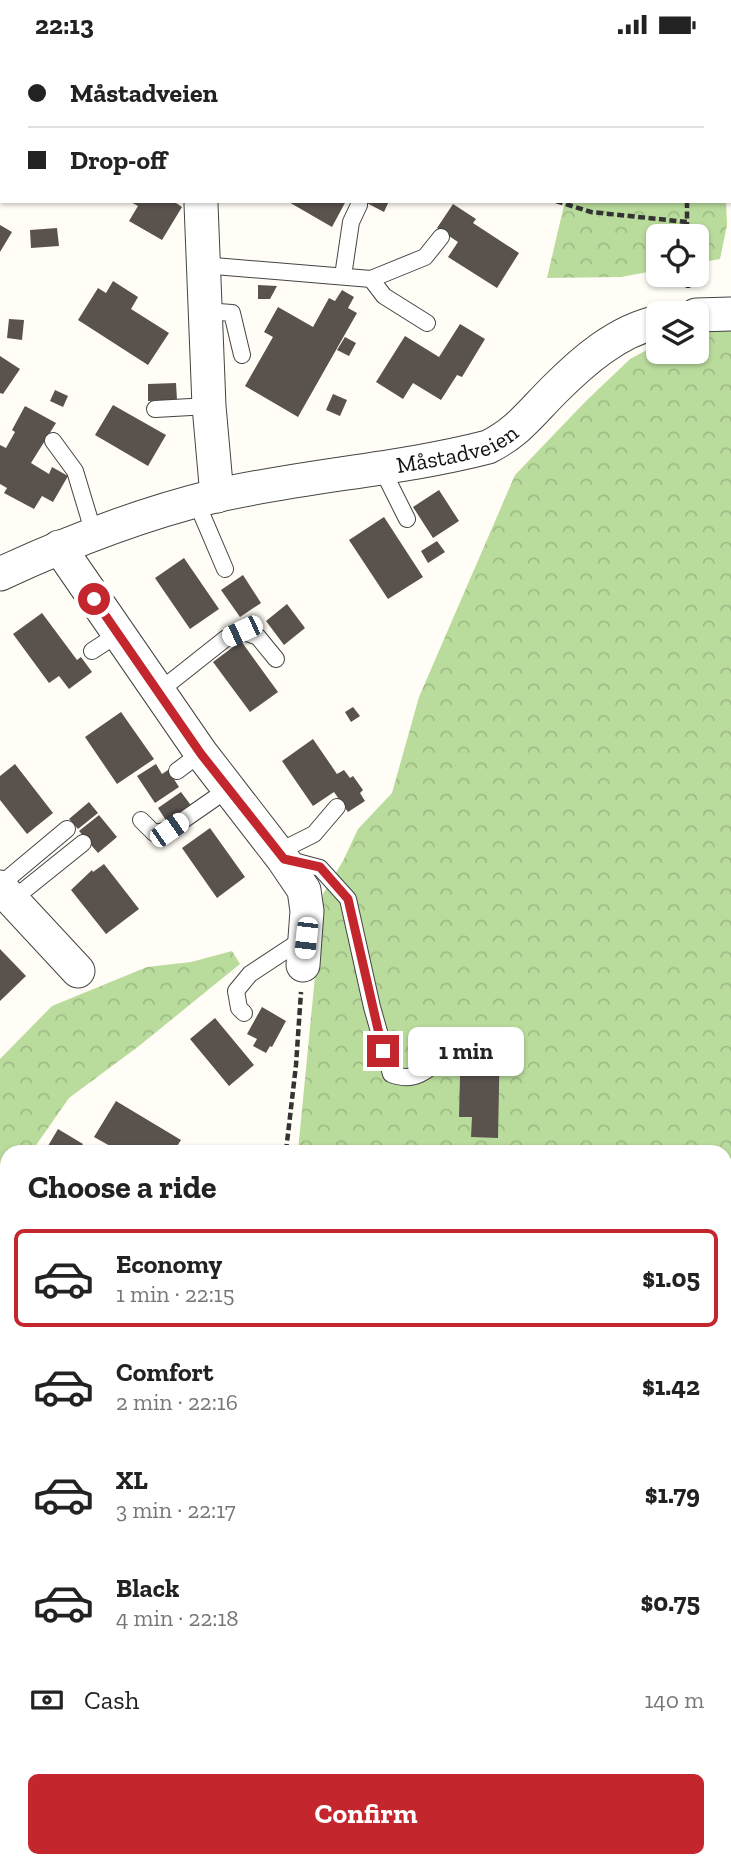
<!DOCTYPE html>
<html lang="en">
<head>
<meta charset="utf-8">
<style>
  :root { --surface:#fff; --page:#f2f2f2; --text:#222; --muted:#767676; --line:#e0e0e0; --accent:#c4262e }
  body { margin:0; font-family:"Zilla Slab",serif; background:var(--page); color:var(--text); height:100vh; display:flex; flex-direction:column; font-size:26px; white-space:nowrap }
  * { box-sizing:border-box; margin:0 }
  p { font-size:23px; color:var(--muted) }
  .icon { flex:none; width:38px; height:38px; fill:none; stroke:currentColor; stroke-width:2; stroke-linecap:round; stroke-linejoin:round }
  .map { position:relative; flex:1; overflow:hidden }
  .side { position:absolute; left:0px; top:1096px; width:732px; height:723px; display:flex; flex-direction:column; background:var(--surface); border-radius:21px 21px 0 0; box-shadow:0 2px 5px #0004 }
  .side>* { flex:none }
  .banner { position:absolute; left:0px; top:0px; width:732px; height:154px; box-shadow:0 2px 5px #0004; display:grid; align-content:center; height:154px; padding:0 28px; background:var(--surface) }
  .buttons { position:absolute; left:646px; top:175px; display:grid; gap:14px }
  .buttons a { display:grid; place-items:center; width:63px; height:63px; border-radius:10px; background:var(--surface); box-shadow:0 2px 5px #0004; font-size:35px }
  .end { position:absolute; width:32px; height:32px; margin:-16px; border:9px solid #c4262e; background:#fff; box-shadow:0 0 0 4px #fff }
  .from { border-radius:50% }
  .bubble { position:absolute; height:49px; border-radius:10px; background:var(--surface); box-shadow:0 2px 5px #0004; font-size:23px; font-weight:800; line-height:49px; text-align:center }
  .car { position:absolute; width:21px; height:42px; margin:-21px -10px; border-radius:9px; box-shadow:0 0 5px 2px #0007; background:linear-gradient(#fff 24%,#345 0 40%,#fff 0 76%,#345 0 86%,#fff 0) }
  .banner b { display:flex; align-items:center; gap:24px; height:66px; font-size:26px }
  .banner b+b { border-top:2px solid var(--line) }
  .banner i { width:18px; height:18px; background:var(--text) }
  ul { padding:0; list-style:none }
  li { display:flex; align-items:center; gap:21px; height:98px; margin:0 14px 10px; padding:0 14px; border:4px solid transparent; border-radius:10px }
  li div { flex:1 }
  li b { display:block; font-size:26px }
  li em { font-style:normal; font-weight:800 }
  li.current { border-color:var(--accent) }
  li>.icon { width:63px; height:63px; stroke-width:1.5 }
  h2 { padding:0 28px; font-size:32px; line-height:84px }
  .pay { display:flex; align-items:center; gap:18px; height:77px; padding:0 28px; font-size:26px }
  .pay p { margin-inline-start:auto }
  .cta { display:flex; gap:14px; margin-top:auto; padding:14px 28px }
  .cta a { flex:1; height:80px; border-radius:10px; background:var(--accent); color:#fff; font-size:28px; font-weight:800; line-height:80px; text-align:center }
  .status { display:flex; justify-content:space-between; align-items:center; height:49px; padding:0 35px; background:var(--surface); direction:ltr }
  .status svg { height:19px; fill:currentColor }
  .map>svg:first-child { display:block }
  .forest { fill:url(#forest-crowns) }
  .building { fill:#5a524d }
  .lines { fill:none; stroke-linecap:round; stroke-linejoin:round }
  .service-casing { stroke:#444; stroke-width:18 }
  .minor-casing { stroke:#444; stroke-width:35 }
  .path { stroke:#333; stroke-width:4.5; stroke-dasharray:7 3.5; stroke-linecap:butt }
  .service { stroke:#fff; stroke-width:16 }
  .minor { stroke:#fff; stroke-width:33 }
  .route { stroke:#c4262e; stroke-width:9 }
  .labels { text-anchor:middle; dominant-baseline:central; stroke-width:7; stroke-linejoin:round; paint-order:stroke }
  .street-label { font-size:23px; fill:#111; stroke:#fff }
</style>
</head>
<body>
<div class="status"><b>22:13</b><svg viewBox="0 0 49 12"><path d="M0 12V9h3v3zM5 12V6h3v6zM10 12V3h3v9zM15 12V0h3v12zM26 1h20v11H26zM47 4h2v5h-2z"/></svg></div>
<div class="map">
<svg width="731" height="1818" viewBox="0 0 731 1818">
  <defs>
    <pattern id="forest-crowns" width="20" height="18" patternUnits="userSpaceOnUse" patternTransform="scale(1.75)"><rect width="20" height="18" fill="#b9dc9c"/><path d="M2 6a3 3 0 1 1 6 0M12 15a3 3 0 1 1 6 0" fill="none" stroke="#9ebc85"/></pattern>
  </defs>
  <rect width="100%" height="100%" fill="#fffdf5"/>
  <path class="forest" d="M565 152H726L727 176 720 210 697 214 696 187H658V221L621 228 547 229Z
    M731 276V1818H494L500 1811H724V1102H298L323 845 343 812 358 780 392 744 419 648 515 426 585 353 630 310 658 295V303H696L697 284Z
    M232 902 240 915 139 997 69 1049 32 1102H7V1141L0 1144V1010L52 957 147 918 191 913Z"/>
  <path class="building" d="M129 152H173L182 158 162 191 129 172 138 157Z
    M287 152H346L332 178Z
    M363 152H389L384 163Z
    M453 155 476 170 473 174 519 204 497 239 448 208 458 193 437 179Z
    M0 176 12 183 0 203Z
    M57 179 59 197 31 199 30 181Z
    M113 232 138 248 131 260 169 284 148 316 78 271 98 239 106 244Z
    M258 236 277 237 270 250H258Z
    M342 241 354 248 348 259 357 264 298 368 245 337 273 288 264 283 278 258 313 278 329 249 335 252Z
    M9 270 24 271 22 291 7 289Z
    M460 275 485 290 462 328 457 326 441 351 413 334 403 350 376 333 405 287 439 308Z
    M345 288 356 294 349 307 337 301Z
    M0 307 20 320 3 345 0 344Z
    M176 334 177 351 148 352V335Z
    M55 341 68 347 63 358 50 352Z
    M333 345 347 351 340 367 326 361Z
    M113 356 166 386 148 417 95 386Z
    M25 357 56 374 31 414 49 425 52 418 68 427 53 453 42 447 34 460 4 444 7 439 0 435V396L6 399 15 383 12 381Z
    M439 441 459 472 433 489 413 458Z
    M384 468 423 528 388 550 349 491Z
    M437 492 445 503 428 514 421 502Z
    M184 509 219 560 190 580 155 529Z
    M243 526 261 554 240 568 221 541Z
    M287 555 305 579 284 596 266 572Z
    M42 564 77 611 81 608 92 623 69 640 59 627 49 634 13 585Z
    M241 592 278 643 250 663 213 613Z
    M353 658 360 667 351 673 345 663Z
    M121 663 154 710 117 735 85 688Z
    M313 690 337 725 344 721 350 729 353 727 363 741 360 744 365 752 348 763 334 743 313 757 282 712Z
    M15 715 53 764 27 785 0 751V727Z
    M156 715 162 725 168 721 179 738 155 754 137 727Z
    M181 743 193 759 169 776 158 759Z
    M89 753 98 764 78 780 69 770Z
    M99 766 117 788 98 804 79 782Z
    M210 779 245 828 217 849 182 799Z
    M104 815 139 860 106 885 71 841 92 821 93 823Z
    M0 900 26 927 0 952Z
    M262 958 286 972 272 998 270 997 266 1004 253 997 257 990 247 985Z
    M215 969 254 1016 229 1037 190 990Z
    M461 986 500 987 498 1089 471 1088 472 1068H459Z
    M116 1052 181 1091 174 1102H119L94 1088Z
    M58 1080 83 1095 78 1102H45Z
    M0 1553 7 1556V1586L0 1583Z
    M0 1753 7 1756V1787L4 1794 0 1793Z
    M90 1811H119L127 1818H84Z
    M246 1811H295L306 1818H246L243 1816Z
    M395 1811H436L426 1818H399Z"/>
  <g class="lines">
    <g class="service-casing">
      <path id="service" d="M487 0 488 2
        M435 2 436 0
        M202 216 371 230 425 208 441 188
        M343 227 351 173 359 156
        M371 230 384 247 427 274
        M205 262 232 264 242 306
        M155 360 209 357
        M53 392 75 422 94 485
        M381 418 407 470
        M196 452 225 520
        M92 602 118 585
        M158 643 225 590 242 582 258 588 276 610
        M177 722 201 704
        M141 771 154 784 169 781 228 740
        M278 803 314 785 337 758
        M286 810 320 819 348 850 372 958 391 1025C418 1036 433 1016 452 1000
        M0 836 67 780
        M12 851 83 794
        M244 964 239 959 236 942 250 925 303 890
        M0 1327 7 1314
        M0 1394 7 1398
        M0 1437 7 1441
        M0 1661 7 1643
        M318 1811 323 1818"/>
    </g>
    <g class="minor-casing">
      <g id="minor">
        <path d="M201 155 209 357 217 447"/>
        <path d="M696 266 731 265"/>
        <path d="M59 498 201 704 283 810 304 841 307 862 303 916"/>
        <path id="s1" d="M0 525C69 493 141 465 215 447 305 426 399 421 488 398 518 383 531 364 554 341 583 312 617 282 658 273"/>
        <path d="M0 838 78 922"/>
        <path d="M0 1497 7 1485"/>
        <path d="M0 1709 7 1712"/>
        <path d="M174 1811 181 1818"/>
      </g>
    </g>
    <path class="path" d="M0 9 2 10
      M730 27 731 24
      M556 152 591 163 687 173
      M687 152V187
      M688 226V239
      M286 1102 296 1016 301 943"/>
    <use href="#service" class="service"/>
    <use href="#minor" class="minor"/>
  </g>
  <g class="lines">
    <path class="route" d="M94 550 201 705 284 810 320 818 348 850 383 1002"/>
  </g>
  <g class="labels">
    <g class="street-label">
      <text stroke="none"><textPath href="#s1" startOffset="476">Måstadveien</textPath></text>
    </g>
  </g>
</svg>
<div class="buttons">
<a><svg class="icon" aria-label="locate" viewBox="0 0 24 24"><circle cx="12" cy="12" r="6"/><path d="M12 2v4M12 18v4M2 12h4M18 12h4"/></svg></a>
<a><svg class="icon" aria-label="layers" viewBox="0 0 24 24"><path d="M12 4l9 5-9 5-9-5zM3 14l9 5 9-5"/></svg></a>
</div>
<i class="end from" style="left:94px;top:550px"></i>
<i class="end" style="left:383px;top:1002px"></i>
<div class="bubble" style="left:408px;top:978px;width:116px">1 min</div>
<i class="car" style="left:242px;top:582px;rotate:245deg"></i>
<i class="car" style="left:169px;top:781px;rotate:55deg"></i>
<i class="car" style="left:306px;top:889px;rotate:186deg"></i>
<div class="banner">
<b><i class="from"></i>Måstadveien</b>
<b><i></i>Drop-off</b>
</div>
<section class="side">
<h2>Choose a ride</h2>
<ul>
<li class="current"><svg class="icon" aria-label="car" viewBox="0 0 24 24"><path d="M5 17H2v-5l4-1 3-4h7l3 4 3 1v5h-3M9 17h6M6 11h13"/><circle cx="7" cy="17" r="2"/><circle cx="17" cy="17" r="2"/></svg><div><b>Economy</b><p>1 min · 22:15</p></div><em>$1.05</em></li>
<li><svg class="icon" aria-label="car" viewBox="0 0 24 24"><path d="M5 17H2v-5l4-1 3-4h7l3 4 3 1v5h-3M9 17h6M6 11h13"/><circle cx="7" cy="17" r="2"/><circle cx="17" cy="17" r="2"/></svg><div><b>Comfort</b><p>2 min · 22:16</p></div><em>$1.42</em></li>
<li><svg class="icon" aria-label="car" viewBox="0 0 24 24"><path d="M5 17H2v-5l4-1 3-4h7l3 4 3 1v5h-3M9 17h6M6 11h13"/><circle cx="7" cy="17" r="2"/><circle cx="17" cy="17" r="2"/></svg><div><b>XL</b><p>3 min · 22:17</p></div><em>$1.79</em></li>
<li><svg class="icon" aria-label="car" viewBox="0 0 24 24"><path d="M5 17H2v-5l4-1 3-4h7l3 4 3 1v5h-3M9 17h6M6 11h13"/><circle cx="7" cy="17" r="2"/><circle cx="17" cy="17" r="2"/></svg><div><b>Black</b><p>4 min · 22:18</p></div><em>$0.75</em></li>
</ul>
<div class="pay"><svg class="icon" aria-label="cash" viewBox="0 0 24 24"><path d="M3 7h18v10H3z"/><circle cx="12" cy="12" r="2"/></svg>Cash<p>140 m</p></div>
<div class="cta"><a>Confirm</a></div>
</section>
</div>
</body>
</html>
